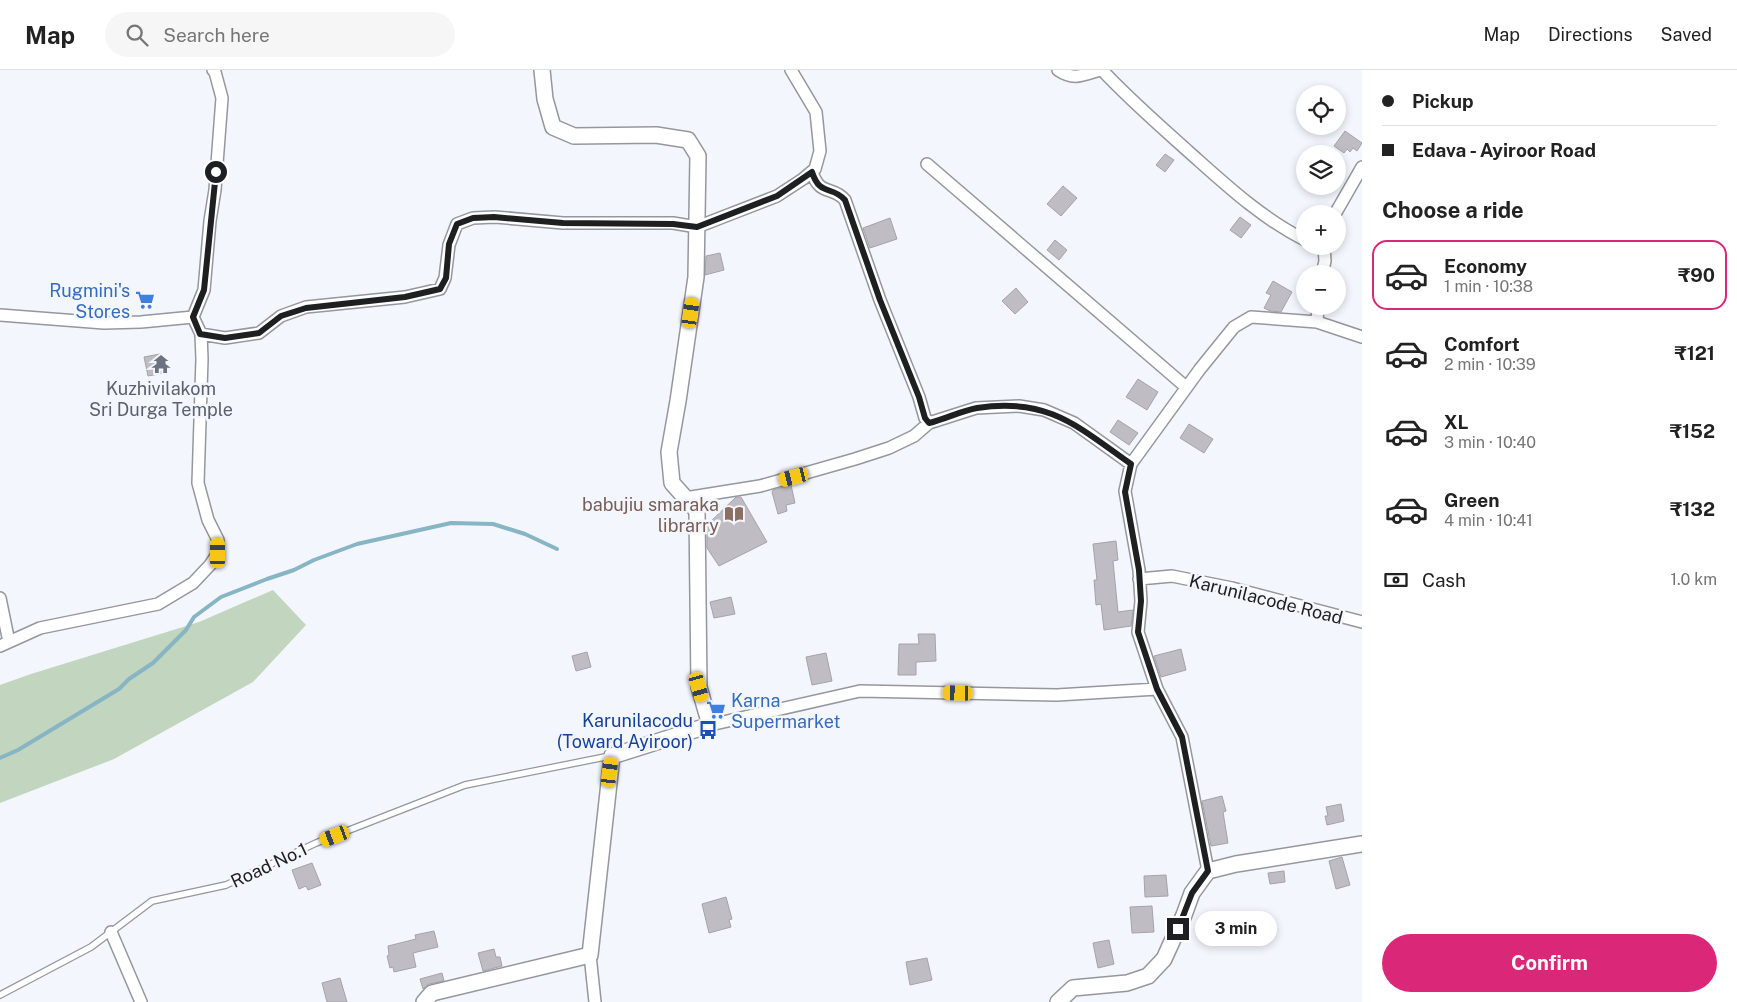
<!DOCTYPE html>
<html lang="en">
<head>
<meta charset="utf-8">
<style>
  :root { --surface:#fff; --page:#f6f6f6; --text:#222; --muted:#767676; --line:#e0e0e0; --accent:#db2777 }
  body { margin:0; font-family:"Public Sans",sans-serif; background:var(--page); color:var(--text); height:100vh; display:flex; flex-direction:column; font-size:19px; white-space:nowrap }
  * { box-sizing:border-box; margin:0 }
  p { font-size:16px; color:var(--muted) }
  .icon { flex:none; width:28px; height:28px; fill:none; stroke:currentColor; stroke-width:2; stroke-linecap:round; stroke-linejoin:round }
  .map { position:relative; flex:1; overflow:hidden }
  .details { display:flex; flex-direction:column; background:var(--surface); width:375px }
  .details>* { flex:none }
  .top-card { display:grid; align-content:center; height:110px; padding:0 20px; background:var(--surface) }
  .tools { position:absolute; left:1296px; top:15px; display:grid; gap:10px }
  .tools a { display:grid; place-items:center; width:50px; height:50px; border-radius:50%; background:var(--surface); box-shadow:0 2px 8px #0003; font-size:25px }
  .end { position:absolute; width:22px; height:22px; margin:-11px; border:6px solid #1e1f21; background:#fff; box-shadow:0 0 0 2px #fff }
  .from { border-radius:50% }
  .bubble { position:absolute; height:35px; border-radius:18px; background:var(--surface); box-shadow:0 2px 8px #0003; font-size:16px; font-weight:700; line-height:35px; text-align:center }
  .car { position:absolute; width:15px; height:30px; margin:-15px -8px; border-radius:6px; box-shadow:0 0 4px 1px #0007; background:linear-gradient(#f5c518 24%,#345 0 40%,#f5c518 0 76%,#345 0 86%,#f5c518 0) }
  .top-card b { display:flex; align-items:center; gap:18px; height:48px; font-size:19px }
  .top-card b+b { border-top:1px solid var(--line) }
  .top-card i { width:12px; height:12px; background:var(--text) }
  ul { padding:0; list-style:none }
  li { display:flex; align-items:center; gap:15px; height:70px; margin:0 10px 8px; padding:0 10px; border:2px solid transparent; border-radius:15px }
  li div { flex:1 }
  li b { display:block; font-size:19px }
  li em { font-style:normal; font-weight:700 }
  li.active { border-color:var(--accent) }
  li>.icon { width:45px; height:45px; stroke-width:1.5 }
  h2 { padding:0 20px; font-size:22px; line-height:60px }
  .pay { display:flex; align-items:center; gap:12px; height:55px; padding:0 20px; font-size:19px }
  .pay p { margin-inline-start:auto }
  .action { display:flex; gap:10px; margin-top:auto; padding:10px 20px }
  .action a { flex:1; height:58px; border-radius:30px; background:var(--accent); color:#fff; font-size:20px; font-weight:700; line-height:58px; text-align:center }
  header { display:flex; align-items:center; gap:30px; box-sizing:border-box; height:70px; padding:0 25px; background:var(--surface); border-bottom:1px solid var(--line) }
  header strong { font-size:24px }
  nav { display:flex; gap:28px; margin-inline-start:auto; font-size:18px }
  .search { width:350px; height:45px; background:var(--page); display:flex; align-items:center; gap:12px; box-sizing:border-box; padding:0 18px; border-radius:28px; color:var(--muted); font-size:19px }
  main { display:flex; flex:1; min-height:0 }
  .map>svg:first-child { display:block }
  .green { fill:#c2d5be }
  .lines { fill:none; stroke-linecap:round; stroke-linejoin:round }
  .stream { stroke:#87b5c3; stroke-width:4 }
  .building { fill:#bfbdc3; stroke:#a5a3a9 }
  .lane-casing { stroke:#94979d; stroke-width:8 }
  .street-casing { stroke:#94979d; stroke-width:14 }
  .secondary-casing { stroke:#94979d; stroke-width:18 }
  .lane { stroke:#fff; stroke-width:5.5 }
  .street { stroke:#fff; stroke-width:11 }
  .secondary { stroke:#fff; stroke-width:15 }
  .route { stroke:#1e1f21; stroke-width:6 }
  .labels { text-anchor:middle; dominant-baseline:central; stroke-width:5; stroke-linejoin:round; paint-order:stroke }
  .shop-label { font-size:18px; fill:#366cbe; stroke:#f3f6fc; text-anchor:end }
  .worship-label { font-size:18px; fill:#5b616d; stroke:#f3f6fc }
  .education-label { font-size:18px; fill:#785e54; stroke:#f3f6fc; text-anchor:end }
  .street-label { font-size:18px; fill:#1e1f21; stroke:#f3f6fc }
  .transit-label { font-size:18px; fill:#164399; stroke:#f3f6fc; text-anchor:end }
</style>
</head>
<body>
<header>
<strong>Map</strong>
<div class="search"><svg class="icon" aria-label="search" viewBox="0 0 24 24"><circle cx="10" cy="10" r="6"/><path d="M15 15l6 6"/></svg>Search here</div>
<nav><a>Map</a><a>Directions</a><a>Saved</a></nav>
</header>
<main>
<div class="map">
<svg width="1362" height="932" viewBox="0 0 1362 932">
  <rect width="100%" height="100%" fill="#f3f6fc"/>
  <path class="green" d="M273 520 306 555 253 612 114 689 0 733V615L31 604 199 552Z"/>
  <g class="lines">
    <path class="stream" d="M0 688 18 680 119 619 129 609 153 593 186 560 194 547 221 527 267 509 294 500 314 490 357 474 451 453 493 454 525 464 557 479"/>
  </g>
  <path class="building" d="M1345 61 1362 73 1357 81 1353 78 1350 82 1347 79 1344 83 1334 76Z
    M1165 84 1174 90 1165 102 1156 95Z
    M1063 116 1077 128 1061 146 1047 134Z
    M1240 147 1251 155 1241 168 1230 160Z
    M890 148 897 169 870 178 863 158Z
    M1055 170 1067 180 1059 190 1047 180Z
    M720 183 724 200 705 205 706 186Z
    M1273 211 1292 222 1281 242 1270 241 1264 238 1271 225 1266 223Z
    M1016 218 1028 232 1015 244 1002 231Z
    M160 284 164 303 148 306 144 287Z
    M1138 309 1158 322 1147 340 1126 327Z
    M1118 350 1138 363 1129 375 1110 362Z
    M1189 354 1213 369 1204 383 1180 368Z
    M791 415 795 433 786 435 787 441 778 444 772 422 773 420Z
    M736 427H741L767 472 719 496 707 478V455Z
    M1116 471 1118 490 1113 491 1118 542 1133 540 1131 556 1104 560 1101 534 1096 535 1094 510H1097L1093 474Z
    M731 527 735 544 714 548 710 532Z
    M918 564H935L936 591 916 592V605H898L899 574H919Z
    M1181 579 1186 600 1161 607 1154 586Z
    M587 582 591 597 576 601 572 586Z
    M826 583 832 611 812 615 806 587Z
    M1222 726 1226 741 1223 742 1228 773 1211 776 1202 731Z
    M1341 734 1344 751 1327 755 1325 746H1328L1326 737Z
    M1342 787 1350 815 1336 819 1329 791Z
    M312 793 321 815 308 820 306 816 299 819 292 800Z
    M1284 801 1285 812 1270 814 1268 803Z
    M1166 805 1168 826 1145 827 1144 806Z
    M726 827 732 849 729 850 731 857 709 863 702 834Z
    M1152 836 1154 862 1132 863 1130 837Z
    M434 861 438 877 413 883 416 897 394 902 393 897 390 898 387 886 389 885 388 876 416 869 415 865Z
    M1109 870 1114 894 1098 898 1093 873Z
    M494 879 496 887H500L502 896 483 901 478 883Z
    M927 888 932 910 910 915 906 892Z
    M442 903 444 911 429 914 423 919 420 909Z
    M340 908 347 932H327L322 913Z"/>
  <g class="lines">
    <g class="lane-casing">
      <path id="lane" d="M0 925 91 877 152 831 226 815 316 773 465 715 610 686"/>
    </g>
    <g class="street-casing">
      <path id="street" d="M1058 0C1074 11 1083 5 1100 0
        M1102 0C1129 29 1159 55 1189 82 1225 114 1261 148 1305 170
        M927 94 1186 317
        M812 102C820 127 832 115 845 130L880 230 919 327 925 348 929 353
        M1335 144 1362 97
        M1322 204 1325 191 1324 176
        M0 245 104 253 141 252 193 247 204 220 210 151 215 120 222 28 215 2 213 0
        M1317 252 1362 267
        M201 264 225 268 259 263 281 246 306 237 405 227 440 219 445 208 449 175 457 154 473 148 495 147 563 153H673L697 157 777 126 803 109 815 99 820 81 816 42 791 0
        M685 428 760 416 855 389 889 378 914 366 929 353 976 338 1019 336 1044 340 1074 353 1131 394
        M1139 509 1172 506 1232 518 1362 552
        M0 528 9 572
        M0 576 40 558 158 534 193 513 210 495 218 483V470L208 450 198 413 202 289 201 264 193 247
        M1157 619 1138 562 1141 531 1139 500 1125 421 1131 394 1200 299 1234 257 1251 247 1317 252 1318 236
        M710 655 860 621 1057 625 1157 619 1182 667 1208 801
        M111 862 141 932
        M590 885 595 932"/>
    </g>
    <g class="secondary-casing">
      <path id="secondary" d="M424 932 432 923 590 885 612 686 710 655 699 617 697 441 672 413 669 382 678 331 696 207 698 86 688 70 656 65 574 66 553 57 545 29 542 0
        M1058 932 1073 918 1127 913 1148 906 1164 889 1184 845 1192 823 1208 801 1236 794 1362 774"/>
    </g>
    <use href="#lane" class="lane"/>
    <use href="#street" class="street"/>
    <use href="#secondary" class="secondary"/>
  </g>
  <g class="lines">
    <path class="route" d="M216 102 204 220 193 247 200 264 225 268 259 263 281 246 306 238 405 227 440 219 446 208 449 174 457 154 473 148 494 147 563 153 673 154 697 157 777 126 812 102C820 127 832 115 845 130L880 230 919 327 925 348 929 353C945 349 961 341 977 338 1048 327 1077 356 1131 394L1125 422 1139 500 1141 531 1138 562 1157 619 1182 667 1208 801 1192 823 1178 859"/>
  </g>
  <defs>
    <g id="supermarket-bare" transform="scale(1.5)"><path d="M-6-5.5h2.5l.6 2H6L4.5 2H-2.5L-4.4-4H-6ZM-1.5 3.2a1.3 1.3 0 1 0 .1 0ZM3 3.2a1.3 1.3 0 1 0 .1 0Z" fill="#3f7fe0" stroke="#f3f6fc" stroke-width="2.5" paint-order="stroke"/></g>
    <g id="temple-bare" transform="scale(1.5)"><path d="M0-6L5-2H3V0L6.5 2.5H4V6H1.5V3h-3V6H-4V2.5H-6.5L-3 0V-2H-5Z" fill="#6b7280" stroke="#f3f6fc" stroke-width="2.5" paint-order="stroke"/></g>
    <g id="library-bare" transform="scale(1.5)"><path d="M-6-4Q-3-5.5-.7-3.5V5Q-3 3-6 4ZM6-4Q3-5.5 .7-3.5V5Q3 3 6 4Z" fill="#8d6e63" stroke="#f3f6fc" stroke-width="2.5" paint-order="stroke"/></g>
    <g id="bus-bare" transform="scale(1.5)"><path d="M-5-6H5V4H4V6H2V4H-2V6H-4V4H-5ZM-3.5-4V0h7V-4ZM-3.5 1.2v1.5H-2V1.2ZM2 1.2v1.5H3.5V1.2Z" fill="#1a4fb4" stroke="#f3f6fc" stroke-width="2.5" paint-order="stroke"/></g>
  </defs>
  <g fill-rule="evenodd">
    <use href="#supermarket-bare" x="145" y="230"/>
    <use href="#temple-bare" x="161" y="294"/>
    <use href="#library-bare" x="734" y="444"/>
    <use href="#supermarket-bare" x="716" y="640"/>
    <use href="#bus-bare" x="708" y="660"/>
  </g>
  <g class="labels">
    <g class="shop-label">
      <text x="130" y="220">Rugmini's<tspan x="130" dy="21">Stores</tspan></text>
      <text x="731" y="630" text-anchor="start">Karna<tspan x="731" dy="21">Supermarket</tspan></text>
    </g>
    <g class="worship-label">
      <text x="161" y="318">Kuzhivilakom<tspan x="161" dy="21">Sri Durga Temple</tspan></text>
    </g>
    <g class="education-label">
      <text x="719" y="434">babujiu smaraka<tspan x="719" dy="21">librarry</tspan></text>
    </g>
    <g class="street-label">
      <text transform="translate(1266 529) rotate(14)">Karunilacode Road</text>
      <text transform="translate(269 795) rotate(-25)">Road No.1</text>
    </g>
    <g class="transit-label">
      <text x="693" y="650">Karunilacodu<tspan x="693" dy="21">(Toward Ayiroor)</tspan></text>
    </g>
  </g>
</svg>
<div class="tools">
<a><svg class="icon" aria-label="locate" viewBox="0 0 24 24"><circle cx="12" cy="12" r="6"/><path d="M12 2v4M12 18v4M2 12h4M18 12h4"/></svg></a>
<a><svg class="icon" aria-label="layers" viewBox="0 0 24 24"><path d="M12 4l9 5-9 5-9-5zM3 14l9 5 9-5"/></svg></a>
<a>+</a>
<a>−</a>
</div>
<i class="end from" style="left:216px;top:102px"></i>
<i class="end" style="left:1178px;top:859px"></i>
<div class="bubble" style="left:1195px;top:841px;width:82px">3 min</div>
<i class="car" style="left:691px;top:243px;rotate:8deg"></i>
<i class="car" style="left:794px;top:407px;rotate:256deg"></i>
<i class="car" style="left:218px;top:483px;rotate:0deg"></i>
<i class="car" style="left:699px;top:617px;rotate:164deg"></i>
<i class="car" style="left:958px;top:623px;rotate:271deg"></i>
<i class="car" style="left:610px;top:702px;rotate:7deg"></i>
<i class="car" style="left:335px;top:766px;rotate:249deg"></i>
</div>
<section class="details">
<div class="top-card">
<b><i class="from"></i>Pickup</b>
<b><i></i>Edava - Ayiroor Road</b>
</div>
<h2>Choose a ride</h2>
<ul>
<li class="active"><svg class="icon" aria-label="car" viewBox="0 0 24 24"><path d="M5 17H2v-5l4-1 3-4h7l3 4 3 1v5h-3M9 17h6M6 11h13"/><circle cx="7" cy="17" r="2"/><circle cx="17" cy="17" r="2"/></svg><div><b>Economy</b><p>1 min · 10:38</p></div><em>₹90</em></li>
<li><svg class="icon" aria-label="car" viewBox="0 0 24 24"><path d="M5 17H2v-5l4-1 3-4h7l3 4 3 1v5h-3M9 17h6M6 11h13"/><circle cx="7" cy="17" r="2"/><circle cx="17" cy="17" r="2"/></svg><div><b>Comfort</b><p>2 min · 10:39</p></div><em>₹121</em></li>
<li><svg class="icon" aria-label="car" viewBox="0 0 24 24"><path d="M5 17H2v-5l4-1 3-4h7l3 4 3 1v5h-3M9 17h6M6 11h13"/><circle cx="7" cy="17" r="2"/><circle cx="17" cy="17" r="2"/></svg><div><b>XL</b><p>3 min · 10:40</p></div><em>₹152</em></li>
<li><svg class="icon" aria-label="car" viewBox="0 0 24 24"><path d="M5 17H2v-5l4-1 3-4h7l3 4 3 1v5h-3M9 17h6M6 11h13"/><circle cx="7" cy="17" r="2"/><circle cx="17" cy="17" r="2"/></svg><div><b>Green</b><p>4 min · 10:41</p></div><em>₹132</em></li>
</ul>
<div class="pay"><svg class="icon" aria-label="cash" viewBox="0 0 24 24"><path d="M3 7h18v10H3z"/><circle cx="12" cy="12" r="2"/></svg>Cash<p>1.0 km</p></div>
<div class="action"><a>Confirm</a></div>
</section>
</main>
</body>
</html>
